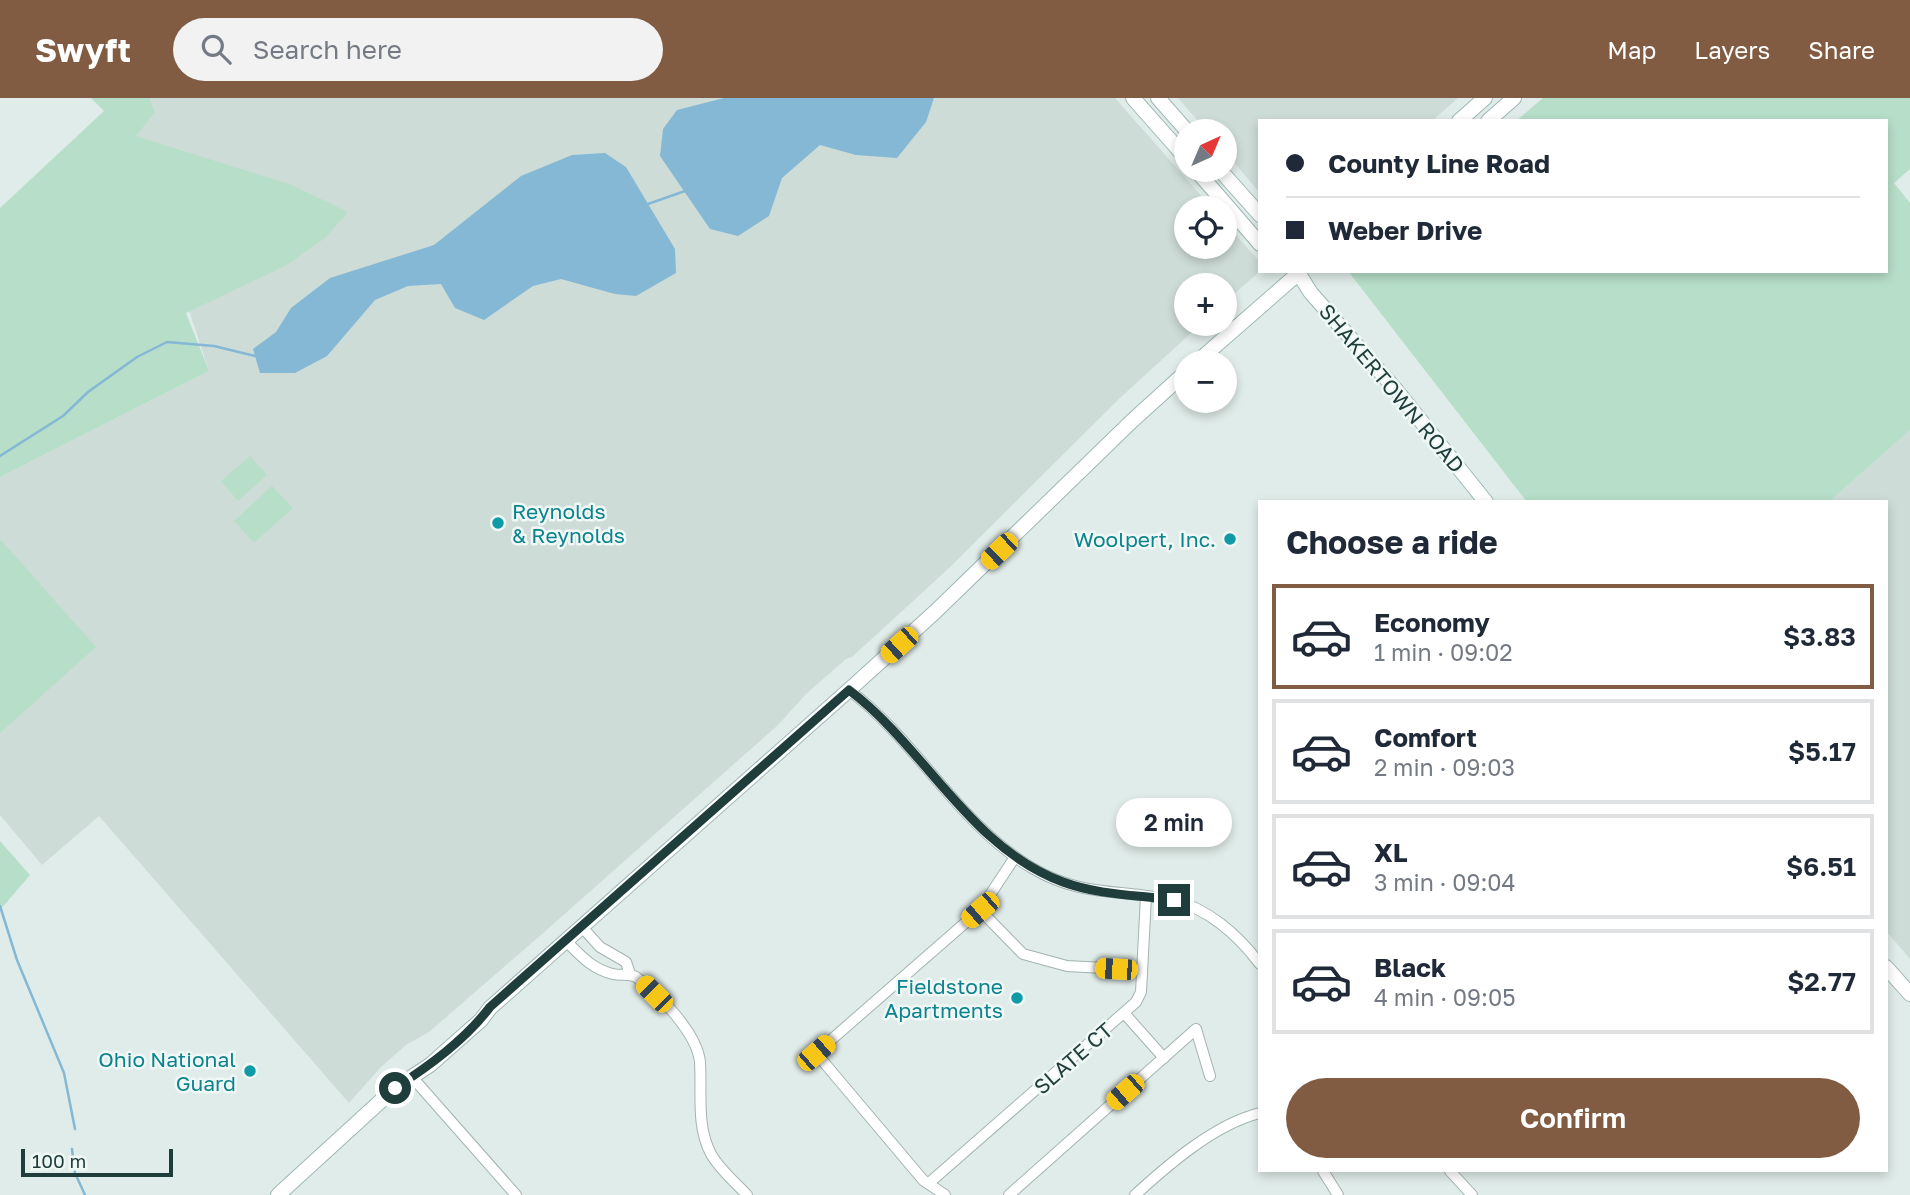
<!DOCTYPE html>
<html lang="en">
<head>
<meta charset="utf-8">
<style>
  :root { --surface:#fff; --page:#f2f2f3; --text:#1f2937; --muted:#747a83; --line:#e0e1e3; --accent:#825c42 }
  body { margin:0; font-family:"Golos Text",sans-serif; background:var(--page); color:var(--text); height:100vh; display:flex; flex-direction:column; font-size:26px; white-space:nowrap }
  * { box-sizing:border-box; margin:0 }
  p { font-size:23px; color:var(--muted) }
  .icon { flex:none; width:38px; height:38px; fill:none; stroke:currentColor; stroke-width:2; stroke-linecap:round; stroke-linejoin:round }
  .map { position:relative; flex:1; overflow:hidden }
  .side { position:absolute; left:1258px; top:402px; width:630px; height:672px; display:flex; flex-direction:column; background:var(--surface); border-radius:0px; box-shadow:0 4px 10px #0003 }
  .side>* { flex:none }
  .hud { position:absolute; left:1258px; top:21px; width:630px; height:154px; border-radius:0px; box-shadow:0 4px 10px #0003; display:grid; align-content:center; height:154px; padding:0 28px; background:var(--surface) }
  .needle { width:46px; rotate:44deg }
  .tools { position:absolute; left:1174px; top:21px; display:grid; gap:14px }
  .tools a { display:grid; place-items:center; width:63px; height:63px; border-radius:50%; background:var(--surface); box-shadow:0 4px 10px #0003; font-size:35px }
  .scale { position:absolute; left:21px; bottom:18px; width:152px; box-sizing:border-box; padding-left:7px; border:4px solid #1f3d3b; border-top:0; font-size:19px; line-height:24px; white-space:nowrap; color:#1f3d3b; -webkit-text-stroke:5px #f0f8f6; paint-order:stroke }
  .end { position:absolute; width:32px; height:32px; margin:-16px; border:9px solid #1f3d3b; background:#fff; box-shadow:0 0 0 4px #fff }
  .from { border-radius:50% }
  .bubble { position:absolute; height:49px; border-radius:24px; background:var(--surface); box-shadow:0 4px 10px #0003; font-size:23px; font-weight:600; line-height:49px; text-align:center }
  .car { position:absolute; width:21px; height:42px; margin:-21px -10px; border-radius:9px; box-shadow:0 0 5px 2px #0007; background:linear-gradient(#f5c518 24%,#345 0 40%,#f5c518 0 76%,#345 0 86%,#f5c518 0) }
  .hud b { display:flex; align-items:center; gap:24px; height:66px; font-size:26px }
  .hud b+b { border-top:2px solid var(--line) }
  .hud i { width:18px; height:18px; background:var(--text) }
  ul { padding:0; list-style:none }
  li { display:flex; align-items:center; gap:21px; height:105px; margin:0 14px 10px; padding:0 14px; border:4px solid var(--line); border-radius:0px }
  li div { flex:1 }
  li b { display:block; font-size:26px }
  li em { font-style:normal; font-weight:600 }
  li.current { border-color:var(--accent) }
  li>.icon { width:63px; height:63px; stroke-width:1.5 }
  h2 { padding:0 28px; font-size:32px; line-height:84px }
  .cta { display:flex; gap:14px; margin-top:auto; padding:14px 28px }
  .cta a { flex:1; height:80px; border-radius:42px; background:var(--accent); color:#fff; font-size:28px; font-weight:600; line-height:80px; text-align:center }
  header { display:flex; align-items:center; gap:42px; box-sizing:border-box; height:98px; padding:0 35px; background:var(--accent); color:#fff }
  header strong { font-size:33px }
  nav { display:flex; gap:38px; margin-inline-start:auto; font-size:24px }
  .search { width:490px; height:63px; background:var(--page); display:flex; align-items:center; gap:18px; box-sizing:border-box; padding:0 24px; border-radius:38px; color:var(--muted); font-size:26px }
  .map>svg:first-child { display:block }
  .built { fill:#cedcd8 }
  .green { fill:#b7dec9 }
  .water { fill:#84b8d4 }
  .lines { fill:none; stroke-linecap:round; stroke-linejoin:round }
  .stream { stroke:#84b8d4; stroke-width:2.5 }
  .street-casing { stroke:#a2b4b1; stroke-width:12 }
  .secondary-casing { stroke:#9db8b4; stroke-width:16 }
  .street { stroke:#fff; stroke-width:10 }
  .secondary { stroke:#fff; stroke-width:14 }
  .route { stroke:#1f3d3b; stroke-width:9 }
  .culture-dot { fill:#0f9aa8; stroke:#f0f8f6; stroke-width:2.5 }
  .labels { text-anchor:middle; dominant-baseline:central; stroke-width:5; stroke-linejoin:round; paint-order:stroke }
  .street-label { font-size:21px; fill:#1f3d3b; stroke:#f0f8f6 }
  .culture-label { font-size:21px; fill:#0d838f; stroke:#f0f8f6; text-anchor:end }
</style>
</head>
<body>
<header>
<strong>Swyft</strong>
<div class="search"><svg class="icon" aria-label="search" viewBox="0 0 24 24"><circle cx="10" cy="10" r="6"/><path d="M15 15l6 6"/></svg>Search here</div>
<nav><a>Map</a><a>Layers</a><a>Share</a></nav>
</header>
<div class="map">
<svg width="1910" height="1097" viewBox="0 0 1910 1097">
  <rect width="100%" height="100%" fill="#e0ece9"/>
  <path class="built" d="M118 0H1115L1212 110H1186V149H1225V125L1260 164 1258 175 1225 204V187H1186V226H1201L1120 300 948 471 852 559 846 561 806 596 778 627 541 837 429 934 406 947 381 969 349 1005 99 718 42 767 0 717V379L209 273Z
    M1178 0H1458L1432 23H1260V95L1225 54V33H1207Z
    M1910 332V861L1887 834 1886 404H1829Z"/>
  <path class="green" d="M91 0H149L155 14 136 38 292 87 348 114 325 140 287 167 186 215 209 273 0 379V110L104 13Z
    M1543 0H1910V71L1894 85 1910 105V332L1829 404H1527L1348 173H1886V23H1516Z
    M250 358 267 377 238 403 221 383Z
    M272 388 293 410 254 445 234 423Z
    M1 442 96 549 0 635V443Z
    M0 743 30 777 0 812Z"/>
  <path class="water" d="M724 0H934L926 24 897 60 856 57 820 47 782 80 769 118 738 138 710 131 660 58 663 31 677 12Z
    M605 55 626 69 675 151 676 175 636 198 615 196 561 181 533 188 484 222 455 210 441 186 408 188 375 202 327 258 295 275H260L253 251 276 234 291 210 330 180 434 147 521 78 572 57Z"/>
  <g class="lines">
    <path class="stream" d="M648 106 685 93
      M0 358 63 318 88 294 137 259 167 244 214 248 255 258
      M0 808 17 862 64 975 75 1031
      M72 1051 75 1075 85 1097"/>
    <g class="street-casing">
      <path id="street" d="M849 592C917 643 958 726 1032 770 1081 799 1119 791 1171 802 1207 809 1238 837 1260 866
        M980 812 1023 856 1067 868 1141 872
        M582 829 600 849 626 864 630 876
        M566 843C581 858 592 871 613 876 621 878 628 875 636 879 659 896 697 935 700 964 702 995 696 1028 711 1056 720 1072 735 1084 747 1097
        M1124 915 1164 960
        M412 979 516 1097
        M1323 1073 1338 1097
        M1450 1073 1472 1097
        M929 1085 1136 904 1141 894 1146 798
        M945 1097 923 1082 816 955 980 812 1015 759
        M1009 1097 1196 931 1210 978
        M1135 1097C1169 1066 1215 1026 1260 1015"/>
    </g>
    <g class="secondary-casing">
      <path id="secondary" d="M1133 0 1186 60
        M1158 0 1187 33
        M1459 23 1485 0
        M1488 23 1514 0
        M1196 72 1260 146
        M1220 72 1260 117
        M1297 173 1311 195 1397 293 1486 404
        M1197 264 1301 173
        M1886 869 1910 896
        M278 1097 395 990 430 967 481 922 490 910 849 592 935 514 1133 322 1186 274"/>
    </g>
    <use href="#street" class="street"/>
    <use href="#secondary" class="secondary"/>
  </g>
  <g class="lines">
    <path class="route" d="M395 990C429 968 465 942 490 909L849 592C925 649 970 750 1063 784 1098 797 1137 797 1174 802"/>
  </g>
  <g class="culture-dot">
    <circle cx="498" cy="425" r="7"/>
    <circle cx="1230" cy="441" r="7"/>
    <circle cx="1017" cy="900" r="7"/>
    <circle cx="250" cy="973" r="7"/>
  </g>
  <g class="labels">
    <g class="street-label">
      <text transform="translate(1392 290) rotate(50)">SHAKERTOWN ROAD</text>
      <text transform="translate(1073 960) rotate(-41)">SLATE CT</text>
    </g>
    <g class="culture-label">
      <text x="512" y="413" text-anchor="start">Reynolds<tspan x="512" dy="24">&amp; Reynolds</tspan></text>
      <text x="1216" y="441">Woolpert, Inc.</text>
      <text x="1003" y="888">Fieldstone<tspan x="1003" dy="24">Apartments</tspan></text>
      <text x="236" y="961">Ohio National<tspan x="236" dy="24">Guard</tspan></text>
    </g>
  </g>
</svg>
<div class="tools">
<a><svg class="needle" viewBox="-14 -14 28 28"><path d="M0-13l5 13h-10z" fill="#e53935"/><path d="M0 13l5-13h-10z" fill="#747a83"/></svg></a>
<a><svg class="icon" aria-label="locate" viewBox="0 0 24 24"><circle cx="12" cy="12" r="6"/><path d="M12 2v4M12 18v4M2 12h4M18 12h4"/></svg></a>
<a>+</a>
<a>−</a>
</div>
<div class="scale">100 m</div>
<i class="end from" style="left:395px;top:990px"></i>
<i class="end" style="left:1174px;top:802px"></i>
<div class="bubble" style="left:1116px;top:700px;width:116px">2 min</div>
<i class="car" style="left:999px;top:453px;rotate:226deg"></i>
<i class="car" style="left:899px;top:547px;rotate:228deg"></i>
<i class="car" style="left:980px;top:812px;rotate:229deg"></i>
<i class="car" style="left:1116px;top:871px;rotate:273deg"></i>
<i class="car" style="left:654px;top:896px;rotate:315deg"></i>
<i class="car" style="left:816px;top:955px;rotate:49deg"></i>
<i class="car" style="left:1125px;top:994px;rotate:229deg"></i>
<div class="hud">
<b><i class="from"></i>County Line Road</b>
<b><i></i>Weber Drive</b>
</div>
<section class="side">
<h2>Choose a ride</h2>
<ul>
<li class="current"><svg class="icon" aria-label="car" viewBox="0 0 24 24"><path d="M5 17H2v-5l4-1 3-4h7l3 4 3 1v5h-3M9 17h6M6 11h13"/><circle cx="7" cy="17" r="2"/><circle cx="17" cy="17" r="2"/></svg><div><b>Economy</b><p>1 min · 09:02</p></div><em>$3.83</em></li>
<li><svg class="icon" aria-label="car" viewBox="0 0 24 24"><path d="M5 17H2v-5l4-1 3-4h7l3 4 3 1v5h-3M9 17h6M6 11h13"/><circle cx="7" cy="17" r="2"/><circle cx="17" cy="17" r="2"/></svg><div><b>Comfort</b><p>2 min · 09:03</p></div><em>$5.17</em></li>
<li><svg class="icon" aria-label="car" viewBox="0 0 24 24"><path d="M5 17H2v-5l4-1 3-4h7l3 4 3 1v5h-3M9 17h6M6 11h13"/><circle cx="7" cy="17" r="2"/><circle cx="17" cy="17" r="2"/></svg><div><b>XL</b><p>3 min · 09:04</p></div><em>$6.51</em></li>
<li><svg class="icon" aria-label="car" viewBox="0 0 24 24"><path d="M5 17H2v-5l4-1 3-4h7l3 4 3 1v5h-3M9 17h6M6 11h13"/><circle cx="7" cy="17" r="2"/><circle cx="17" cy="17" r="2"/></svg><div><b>Black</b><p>4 min · 09:05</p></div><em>$2.77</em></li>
</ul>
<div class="cta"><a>Confirm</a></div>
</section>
</div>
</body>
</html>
